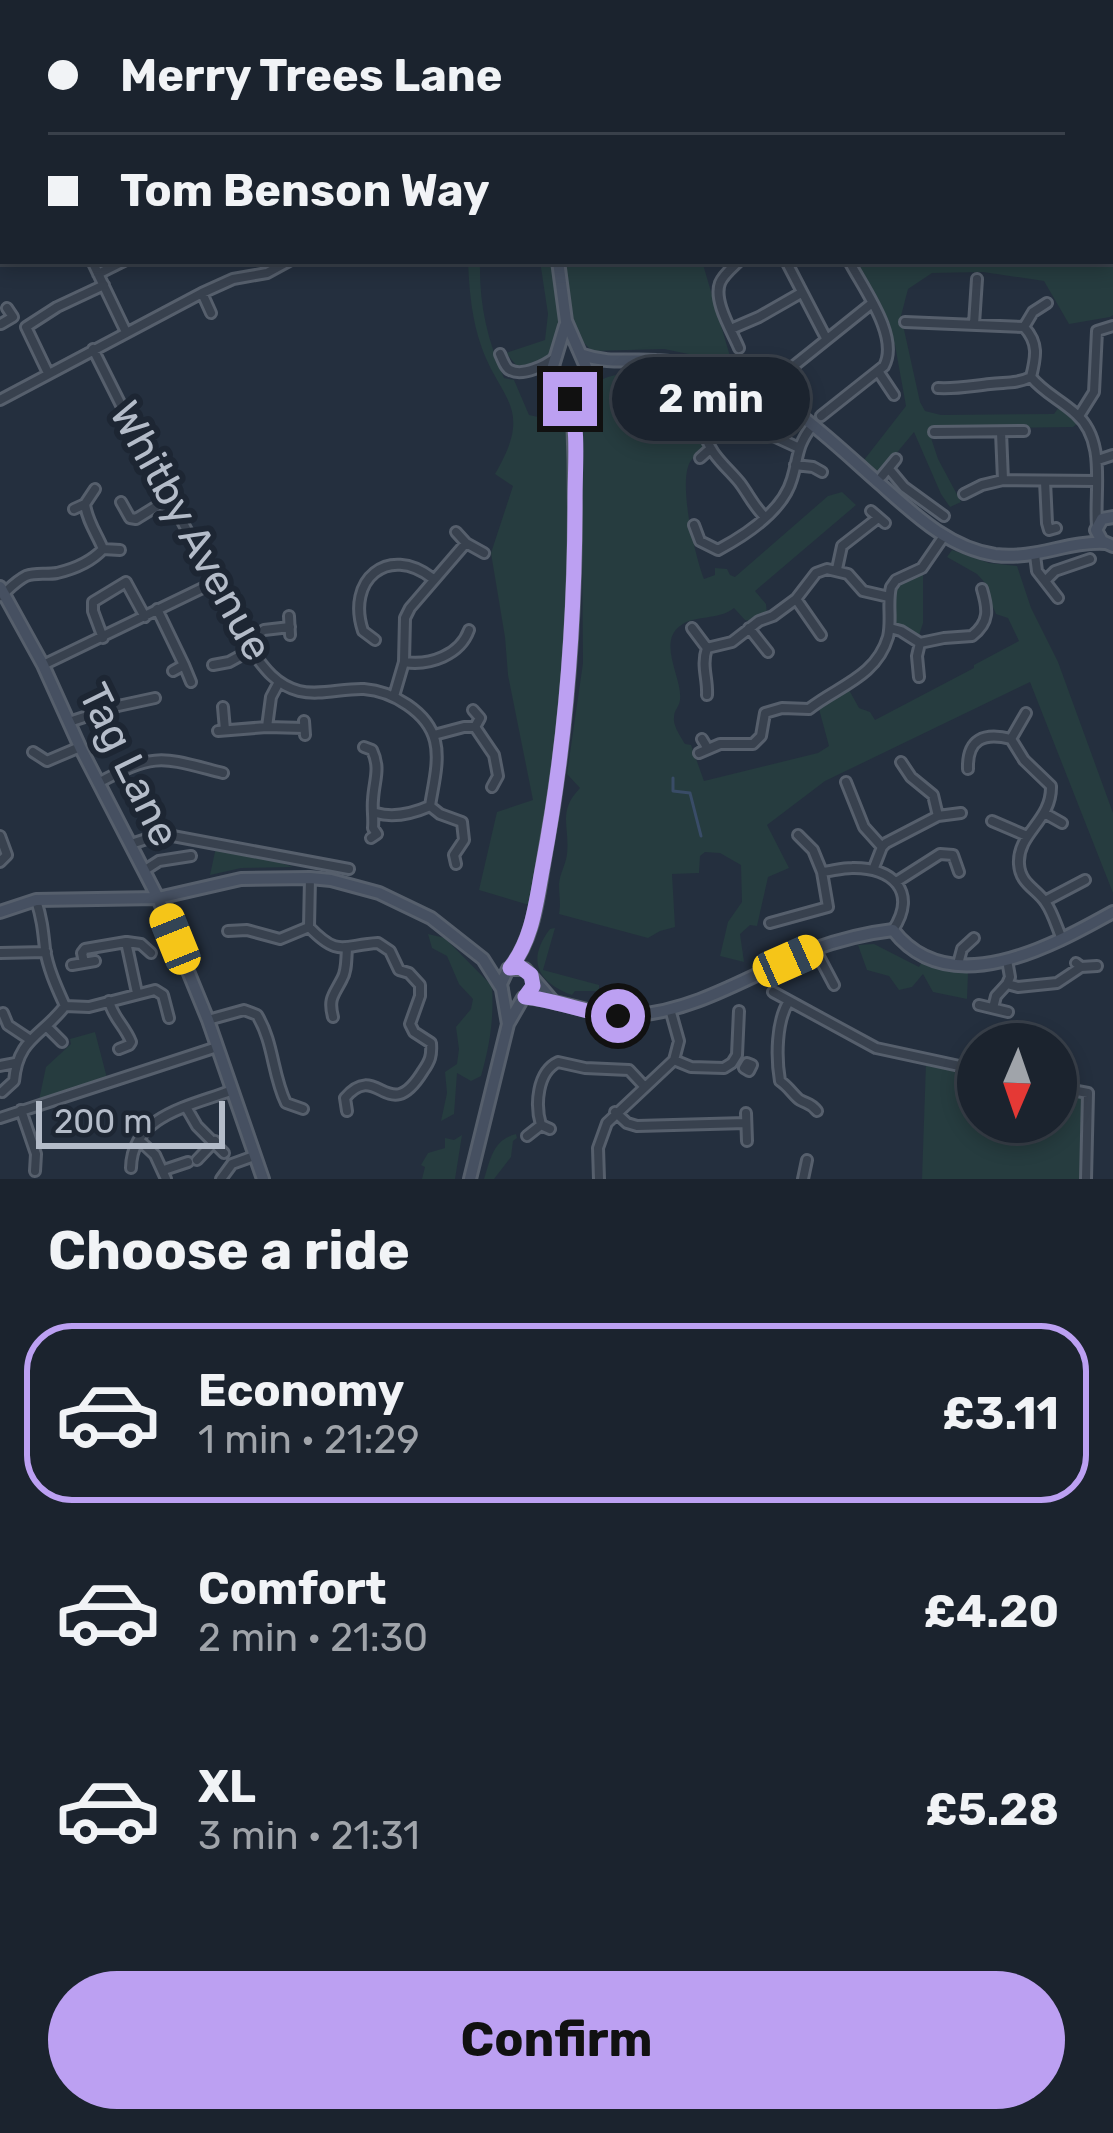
<!DOCTYPE html>
<html lang="en">
<head>
<meta charset="utf-8">
<style>
  :root { --surface:#1b232e; --page:#242b36; --text:#f1f3f6; --muted:#a0a4aa; --line:#39404a; --accent:#bca0f2 }
  body { margin:0; font-family:Rubik,sans-serif; background:var(--page); color:var(--text); height:100vh; display:flex; flex-direction:column; font-size:45px; white-space:nowrap }
  * { box-sizing:border-box; margin:0 }
  p { font-size:39px; color:var(--muted) }
  .icon { flex:none; width:66px; height:66px; fill:none; stroke:currentColor; stroke-width:2; stroke-linecap:round; stroke-linejoin:round }
  .map { position:relative; height:1179px; overflow:hidden }
  .panel { display:flex; flex-direction:column; background:var(--surface); flex:1 }
  .panel>* { flex:none }
  .hud { position:absolute; left:0px; top:0px; width:1113px; height:264px; box-shadow:0 6px 18px #0003,0 0 0 3px var(--line); display:grid; align-content:center; height:264px; padding:0 48px; background:var(--surface) }
  .needle { width:78px; rotate:182deg }
  .controls { position:absolute; left:957px; top:1023px; display:grid; gap:24px }
  .controls a { display:grid; place-items:center; width:120px; height:120px; border-radius:50%; background:var(--surface); box-shadow:0 6px 18px #0003,0 0 0 3px var(--line); font-size:60px }
  .scale { position:absolute; left:36px; bottom:30px; width:189px; box-sizing:border-box; padding-left:12px; border:6px solid #b4bcc9; border-top:0; font-size:33px; line-height:42px; white-space:nowrap; color:#b4bcc9; -webkit-text-stroke:9px #1d2633; paint-order:stroke }
  .end { position:absolute; width:54px; height:54px; margin:-27px; border:15px solid #bca0f2; background:#111; box-shadow:0 0 0 6px #111 }
  .from { border-radius:50% }
  .bubble { position:absolute; height:84px; border-radius:42px; background:var(--surface); box-shadow:0 6px 18px #0003,0 0 0 3px var(--line); font-size:39px; font-weight:700; line-height:84px; text-align:center }
  .car { position:absolute; width:36px; height:72px; margin:-36px -18px; border-radius:15px; box-shadow:0 0 9px 3px #0007; background:linear-gradient(#f5c518 24%,#345 0 40%,#f5c518 0 76%,#345 0 86%,#f5c518 0) }
  .hud b { display:flex; align-items:center; gap:42px; height:114px; font-size:45px }
  .hud b+b { border-top:3px solid var(--line) }
  .hud i { width:30px; height:30px; background:var(--text) }
  ul { padding:0; list-style:none }
  li { display:flex; align-items:center; gap:36px; height:180px; margin:0 24px 18px; padding:0 24px; border:6px solid transparent; border-radius:48px }
  li div { flex:1 }
  li b { display:block; font-size:45px }
  li em { font-style:normal; font-weight:700 }
  li.current { border-color:var(--accent) }
  li>.icon { width:108px; height:108px; stroke-width:1.5 }
  h2 { padding:0 48px; font-size:54px; line-height:144px }
  .primary-button { display:flex; gap:24px; margin-top:auto; padding:24px 48px }
  .primary-button a { flex:1; height:138px; border-radius:72px; background:var(--accent); color:#111; font-size:48px; font-weight:700; line-height:138px; text-align:center }
  .map>svg:first-child { display:block }
  .green { fill:#263c3f }
  .lines { fill:none; stroke-linecap:round; stroke-linejoin:round }
  .stream { stroke:#394c67; stroke-width:3 }
  .canal { stroke:#394c67; stroke-width:6 }
  .street-casing { stroke:#565f6c; stroke-width:14 }
  .secondary-casing { stroke:#565f6c; stroke-width:16 }
  .street { stroke:#38414e; stroke-width:8 }
  .secondary { stroke:#465061; stroke-width:10 }
  .rail-casing { stroke:#5a6575; stroke-width:8 }
  .rail { stroke:#1d2633; stroke-width:3; stroke-dasharray:9; stroke-linecap:butt }
  .route { stroke:#bca0f2; stroke-width:15 }
  .labels { text-anchor:middle; dominant-baseline:central; stroke-width:12; stroke-linejoin:round; paint-order:stroke }
  .street-label { font-size:42px; fill:#b4bcc9; stroke:#1d2633 }
</style>
</head>
<body>
<div class="map">
<svg width="1113" height="1179" viewBox="0 0 1113 1179">
  <rect width="100%" height="100%" fill="#242f3e"/>
  <path class="green" d="M477 0H827L852 3H480Z
    M1110 22H1113V244L1110 243Z
    M468 261H480C479 304 487 339 504 378L514 380 529 415 538 417 549 408 557 392 568 401C574 520 572 642 558 760 553 808 541 857 529 905L479 890 497 812 533 800 508 675 505 637 491 553 513 486 495 474C537 403 496 400 478 336 471 311 469 286 468 261Z
    M540 261H553L561 319 555 351 537 366 516 365 506 353 545 340 548 314Z
    M562 261H702L732 363 664 349 592 351 582 341 570 336Z
    M852 261H1085L1113 264V315L1110 317 1069 324 1044 281 983 272 932 273 908 289 901 316 920 402 925 411 941 415 1054 414 1059 407 1077 424 1073 427 928 429 938 459 961 502 950 507 941 494 914 432 880 473 864 460 906 406 895 345Z
    M630 373 677 375 719 389 715 400H709L700 409 705 448C700 452 693 457 690 462 678 483 695 556 704 579L715 575V568L727 569 730 575 735 577 828 496 842 492 856 505 755 591 766 604 767 615 752 622 745 620 734 608C718 621 695 614 680 626 657 643 683 679 680 700 679 708 674 709 674 718 673 726 681 737 685 744L691 745 704 781 818 753 829 746 819 709 849 690 859 708 870 712 875 720 974 668V665L1019 641 1008 618 996 614 985 589 987 585 977 574 947 557 952 550 989 563 1017 566 1031 608 1058 662 1113 813V893L1030 682 825 781 767 825 789 868 768 877 757 926 750 925 740 934 744 962 720 956 728 922 742 902 741 865 720 853 705 852 700 856 699 873 672 874 675 927 660 931 648 938 559 914C561 903 559 895 559 884 560 873 566 864 567 854 570 826 557 812 580 788L567 774 583 663 581 414C593 382 596 377 630 373Z
    M923 572V623L918 638 895 624C895 590 890 588 923 572Z
    M216 847 251 853 293 867 241 868 210 875Z
    M555 928 543 970 599 985V991H575L572 995C536 982 527 959 550 929Z
    M428 934 445 938 492 986C494 1018 490 1045 481 1076L471 1081 457 1073 454 1114 441 1121 447 1093 445 1072 457 1064 459 1049 456 1027 471 1009 473 999 459 984 447 956 432 948Z
    M874 944 919 967 922 962 947 970 968 973 967 999 933 992 923 974 912 987 899 990 889 976 867 970 858 945Z
    M95 1032 107 1078 39 1100 46 1067 71 1044 70 1039Z
    M926 1063 978 1074V1122H1056V1091L1085 1099 1083 1179H922Z
    M516 1134 517 1138 513 1141 511 1157 494 1179H484C491 1158 493 1140 516 1134Z
    M462 1135 455 1179H422L425 1167 421 1165 428 1153 445 1148V1138L454 1140Z"/>
  <g class="lines">
    <path class="stream" d="M673 778V791L690 793 701 836"/>
    <path class="canal" d="M343 0 348 3
      M36 3 45 0
      M0 15 3 14
      M1110 254H1113"/>
    <g class="street-casing">
      <path id="street" d="M126 0 127 3
        M204 0 205 3
        M246 0 247 3
        M92 261 126 332
        M739 261C733 267 723 275 720 283 713 301 732 331 739 348
        M786 261 826 338
        M98 274 124 261
        M202 293 211 313
        M905 322 1024 327C1039 343 1036 357 1031 377 1044 393 1061 400 1076 414 1107 441 1094 490 1097 526
        M1 324 13 317 7 308
        M974 324 977 279
        M1024 327 1033 312 1047 303
        M731 329 759 317 801 293
        M93 349 138 439 251 650C264 668 276 685 299 691 320 696 343 688 364 689 392 691 428 712 435 741 440 761 433 786 430 806L440 814 462 822 464 840 454 855 456 864
        M500 354C502 358 505 368 510 370 523 377 546 365 556 357
        M878 371 894 395
        M48 373 26 327 57 307 104 285
        M938 388C957 389 971 386 990 384 1006 382 1016 384 1031 377
        M768 394 780 377 871 304
        M0 400 202 293 233 279 267 273 289 261
        M821 416 884 366C900 337 863 288 849 261
        M1079 416 1094 392 1097 331 1113 326
        M705 432C708 453 727 467 740 483 749 495 754 507 765 517
        M934 432 1024 431
        M1001 432 1003 480
        M771 435 797 447
        M700 458 710 449
        M1098 460 1113 455
        M795 465 813 467 822 472
        M889 469 904 487 944 516
        M882 476 896 459
        M1045 481 1047 523 1049 530 1056 528
        M964 494 982 485 1003 480 1096 481
        M121 502 130 518 136 519 170 498
        M74 509 85 504 95 489
        M871 511 885 523
        M694 525 700 541 718 550C746 535 783 511 792 479 799 456 796 447 812 426
        M456 532 466 543 484 553
        M103 549 120 550
        M1035 555 1037 571 1058 598
        M837 569 842 546 878 518
        M1046 580 1055 571 1090 559
        M1 596C9 589 16 581 26 576 36 572 46 575 57 573 74 569 91 562 103 549 97 534 87 521 85 504
        M796 599 821 635
        M157 609 184 665
        M289 616 290 635
        M692 628 707 648
        M749 628 768 652
        M890 628 901 631 920 643 944 638 972 636C990 622 988 609 982 589
        M103 638 93 611V602L126 582 145 617
        M375 640 363 631C346 580 388 544 432 578
        M248 641 264 630 290 627
        M404 662C430 666 460 655 469 630
        M43 665 215 582
        M213 665 229 662 251 650
        M173 671 184 665 191 682
        M919 677 917 656 920 643
        M707 695C708 678 701 666 707 648L732 642 759 621 773 616 796 599 816 573 827 569 848 574 863 591 889 597
        M394 696 404 662 405 618 410 608 466 543
        M223 707 225 730
        M473 710 480 718 475 727
        M304 721 305 735
        M69 722 118 706 155 698
        M267 727 271 697 279 682
        M218 731 267 727 304 728
        M434 735 464 727H475L494 755 498 776 492 787
        M702 739 708 749
        M1011 739 1026 713
        M364 747 372 750C381 769 374 780 373 800 372 809 374 818 373 828L377 834 371 838
        M33 752 47 761 80 747
        M699 753 720 744H753L761 736 765 713 782 708 809 709C838 686 876 677 888 637 892 620 887 603 891 587L896 580 922 568 944 536
        M901 762 911 777 933 795 938 816
        M968 769C967 739 984 732 1011 739L1024 760 1051 786C1052 821 1017 833 1019 864 1020 884 1037 889 1046 903 1053 913 1057 928 1062 939
        M846 782 864 827 882 847
        M98 783C157 752 160 757 223 773
        M376 813C393 818 414 813 430 806
        M1046 814 1062 823
        M992 821 1027 836
        M798 835 813 850 822 872C832 871 842 868 852 868 893 867 918 892 893 930
        M0 836 7 855 0 862
        M131 844 162 834 349 869
        M145 870 159 861 191 856
        M873 870 882 847 886 843 938 816 961 813
        M896 882 940 854 953 855 959 872
        M36 900C42 919 43 930 45 949 48 969 57 988 65 1006L89 1007 155 990 163 995 169 1018
        M1045 901 1085 880
        M770 923 828 907 822 872
        M309 927 310 878
        M228 931 247 930 280 939 309 927C339 958 342 945 378 943L390 951 399 970 409 973 420 985V996L410 1024 414 1032 431 1043C432 1056 430 1061 423 1071 388 1128 378 1059 345 1098L347 1111
        M127 942 141 944 151 953
        M815 949 834 985
        M0 953 46 952
        M1007 960 1010 977 1007 984
        M84 963 82 953 85 949 126 942 137 993
        M1076 963 1081 967 1097 966
        M958 964 962 949 974 938
        M72 965 95 961
        M773 992 876 1048 978 1070
        M109 1001C113 1018 125 1026 131 1042L129 1045 119 1049
        M789 1001C776 1021 776 1058 780 1081 789 1087 794 1096 800 1100 807 1104 811 1103 817 1111
        M979 1005 1008 1012
        M993 1008 996 996 1007 984 1018 987 1057 983 1081 967
        M3 1013 8 1025 29 1039
        M333 1017C328 998 334 995 342 979 347 971 346 959 347 949
        M208 1020 244 1010 257 1015C274 1043 272 1074 286 1103L303 1109
        M48 1028 62 1042
        M674 1060 691 1067 724 1068 732 1063 737 1055 739 1011
        M747 1063 752 1065 749 1071 744 1068Z
        M0 1066 15 1063
        M1056 1087 1088 1093 1086 1179
        M2 1092 14 1081C18 1038 41 1037 65 1006
        M186 1107 197 1126 224 1153
        M21 1110 36 1154 35 1171
        M615 1112 627 1123 637 1126 746 1123
        M746 1113 747 1141
        M0 1118 217 1047
        M541 1125C535 1105 537 1072 558 1062L585 1068 629 1070 644 1086
        M527 1136 541 1125 550 1129
        M139 1140 155 1155 166 1179
        M197 1160 215 1141
        M131 1168C132 1115 191 1106 230 1091
        M164 1170 188 1162
        M221 1179 232 1164 254 1156
        M599 1179 598 1148 607 1123 674 1060 679 1041 670 1009
        M803 1179 807 1160"/>
    </g>
    <g class="secondary-casing">
      <path id="secondary" d="M460 0 462 3
        M565 326 553 366 572 408
        M583 355C608 364 630 359 656 361 687 362 718 370 746 382 796 405 838 447 879 483 913 513 948 548 995 555 1036 560 1067 541 1105 543
        M1113 517 1102 519 1096 530 1102 541 1113 546
        M0 587 43 665 80 747 158 898 208 1020 263 1179
        M0 912 36 900 158 898 241 879 310 878 331 880 379 893 431 918 483 959 502 989
        M510 968C535 937 538 893 545 854 572 708 579 560 573 411L579 383 586 367 566 321 558 261
        M525 997C563 1000 596 1018 635 1015 697 1011 754 973 811 950 836 941 867 933 893 930 949 1003 1052 946 1113 912
        M508 1024 501 984 508 969H525L552 1000
        M470 1179 508 1024 523 998"/>
    </g>
    <use href="#street" class="street"/>
    <use href="#secondary" class="secondary"/>
    <g class="rail-casing">
      <path id="rail" d="M869 0 903 3
        M919 0 964 3
        M1110 9H1113"/>
    </g>
    <use href="#rail" class="rail"/>
  </g>
  <g class="lines">
    <path class="route" d="M570 399C579 430 575 467 575 499 575 623 566 743 543 865 536 901 533 939 510 968L520 967 531 975 533 986 525 997C557 1000 586 1014 618 1016"/>
  </g>
  <g class="labels">
    <g class="street-label">
      <text transform="translate(191 531) rotate(61)">Whitby Avenue</text>
      <text transform="translate(129 765) rotate(64)">Tag Lane</text>
    </g>
  </g>
</svg>
<div class="controls">
<a><svg class="needle" viewBox="-14 -14 28 28"><path d="M0-13l5 13h-10z" fill="#e53935"/><path d="M0 13l5-13h-10z" fill="#a0a4aa"/></svg></a>
</div>
<div class="scale">200 m</div>
<i class="end from" style="left:618px;top:1016px"></i>
<i class="end" style="left:570px;top:399px"></i>
<div class="bubble" style="left:612px;top:357px;width:198px">2 min</div>
<i class="car" style="left:175px;top:939px;rotate:338deg"></i>
<i class="car" style="left:788px;top:961px;rotate:66deg"></i>
<div class="hud">
<b><i class="from"></i>Merry Trees Lane</b>
<b><i></i>Tom Benson Way</b>
</div>
</div>
<section class="panel">
<h2>Choose a ride</h2>
<ul>
<li class="current"><svg class="icon" aria-label="car" viewBox="0 0 24 24"><path d="M5 17H2v-5l4-1 3-4h7l3 4 3 1v5h-3M9 17h6M6 11h13"/><circle cx="7" cy="17" r="2"/><circle cx="17" cy="17" r="2"/></svg><div><b>Economy</b><p>1 min · 21:29</p></div><em>£3.11</em></li>
<li><svg class="icon" aria-label="car" viewBox="0 0 24 24"><path d="M5 17H2v-5l4-1 3-4h7l3 4 3 1v5h-3M9 17h6M6 11h13"/><circle cx="7" cy="17" r="2"/><circle cx="17" cy="17" r="2"/></svg><div><b>Comfort</b><p>2 min · 21:30</p></div><em>£4.20</em></li>
<li><svg class="icon" aria-label="car" viewBox="0 0 24 24"><path d="M5 17H2v-5l4-1 3-4h7l3 4 3 1v5h-3M9 17h6M6 11h13"/><circle cx="7" cy="17" r="2"/><circle cx="17" cy="17" r="2"/></svg><div><b>XL</b><p>3 min · 21:31</p></div><em>£5.28</em></li>
</ul>
<div class="primary-button"><a>Confirm</a></div>
</section>
</body>
</html>
